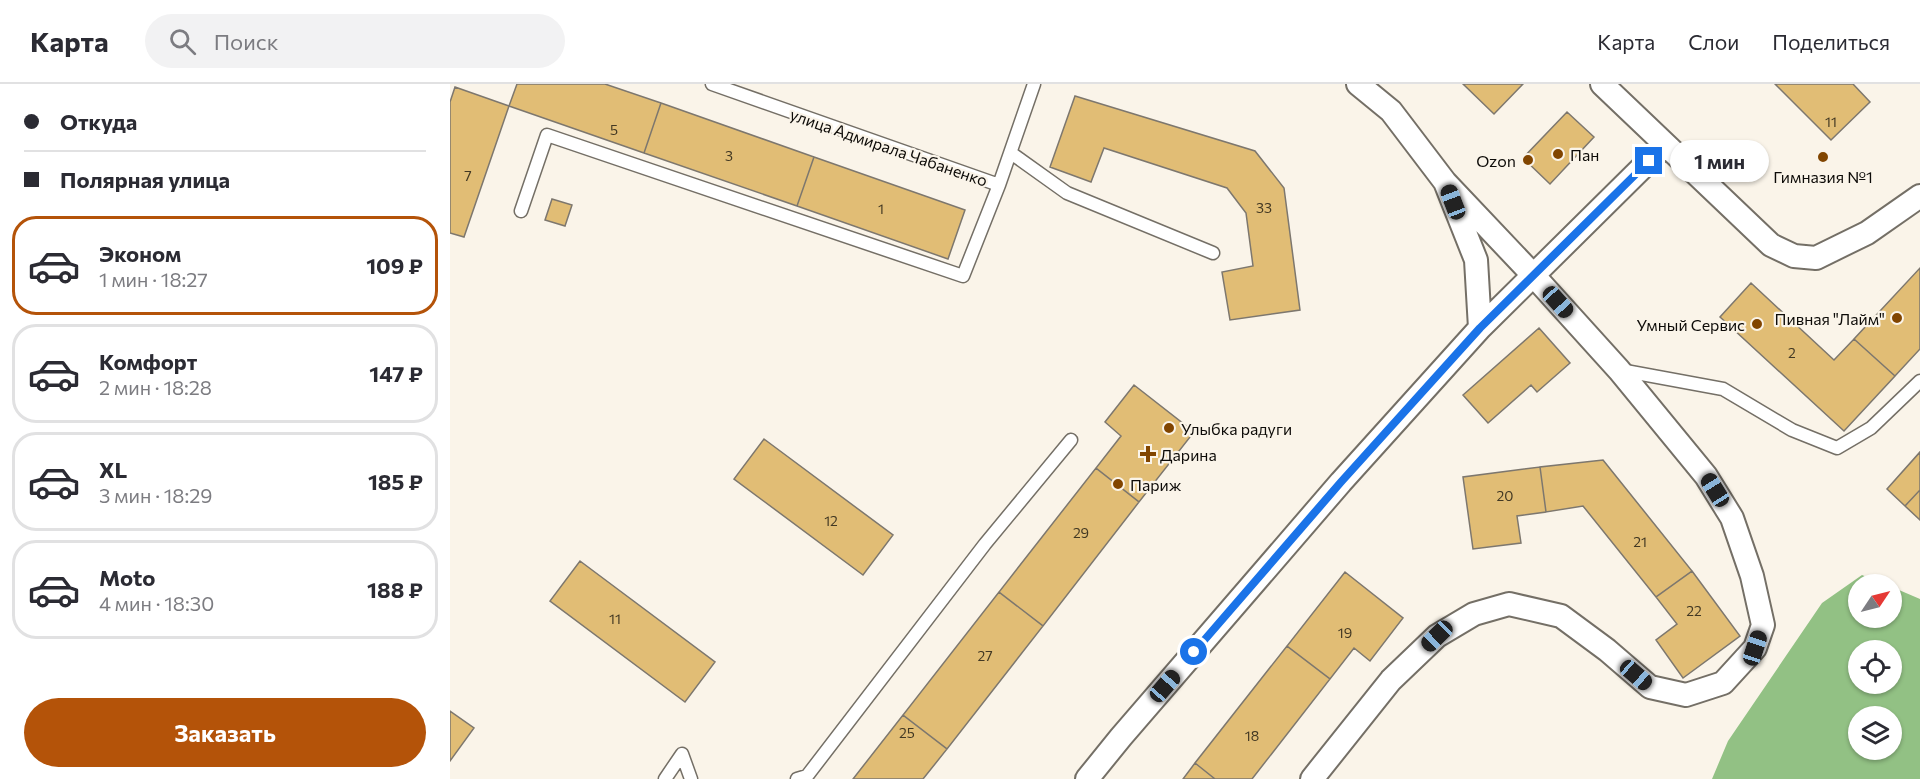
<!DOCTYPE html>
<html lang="ru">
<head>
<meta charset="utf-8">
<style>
  :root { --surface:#fff; --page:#f2f2f3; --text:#2b2b33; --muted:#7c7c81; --line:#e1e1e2; --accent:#b45309 }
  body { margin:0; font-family:Commissioner,sans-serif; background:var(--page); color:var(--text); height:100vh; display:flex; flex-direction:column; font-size:22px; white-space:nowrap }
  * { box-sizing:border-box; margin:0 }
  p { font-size:20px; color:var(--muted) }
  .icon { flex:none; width:33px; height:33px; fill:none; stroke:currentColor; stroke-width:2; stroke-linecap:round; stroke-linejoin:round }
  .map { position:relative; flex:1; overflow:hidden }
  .sheet { display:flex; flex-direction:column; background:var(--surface); width:450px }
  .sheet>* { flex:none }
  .guide { display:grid; align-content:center; height:132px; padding:0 24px; background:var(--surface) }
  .needle { width:39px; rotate:55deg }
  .fabs { position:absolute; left:1398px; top:490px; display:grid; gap:12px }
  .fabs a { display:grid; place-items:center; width:54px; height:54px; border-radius:50%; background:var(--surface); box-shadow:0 2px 4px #0004; font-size:30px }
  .end { position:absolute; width:27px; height:27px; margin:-14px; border:8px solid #1a73e8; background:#fff; box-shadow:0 0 0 3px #fff }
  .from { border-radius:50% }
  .bubble { position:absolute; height:42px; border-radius:21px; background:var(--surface); box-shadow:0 2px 4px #0004; font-size:20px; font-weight:700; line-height:42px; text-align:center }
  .car { position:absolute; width:18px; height:36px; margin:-18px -9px; border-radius:8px; box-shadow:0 0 4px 2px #0007; background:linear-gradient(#222 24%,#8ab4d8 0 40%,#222 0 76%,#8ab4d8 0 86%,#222 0) }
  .guide b { display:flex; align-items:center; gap:21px; height:57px; font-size:22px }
  .guide b+b { border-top:2px solid var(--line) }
  .guide i { width:15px; height:15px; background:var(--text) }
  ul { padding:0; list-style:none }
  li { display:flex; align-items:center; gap:18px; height:99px; margin:0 12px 9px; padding:0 12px; border:3px solid var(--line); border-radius:24px }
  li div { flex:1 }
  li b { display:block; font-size:22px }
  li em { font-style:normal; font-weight:700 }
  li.current { border-color:var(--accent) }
  li>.icon { width:54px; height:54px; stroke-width:1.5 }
  .cta { display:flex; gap:12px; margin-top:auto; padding:12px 24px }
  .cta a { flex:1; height:69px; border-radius:36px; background:var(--accent); color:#fff; font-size:24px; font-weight:700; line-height:69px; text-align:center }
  header { display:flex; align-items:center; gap:36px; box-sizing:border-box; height:84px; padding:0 30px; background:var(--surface); border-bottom:2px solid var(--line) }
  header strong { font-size:28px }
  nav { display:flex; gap:33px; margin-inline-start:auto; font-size:21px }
  .search { width:420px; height:54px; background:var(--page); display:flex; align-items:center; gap:15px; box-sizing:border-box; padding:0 21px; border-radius:33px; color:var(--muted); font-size:22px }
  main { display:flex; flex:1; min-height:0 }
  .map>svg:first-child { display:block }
  .forest { fill:#92c184; fill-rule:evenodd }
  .building { fill:#e1bd75; stroke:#7d776e; stroke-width:1.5 }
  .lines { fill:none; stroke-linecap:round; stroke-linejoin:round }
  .lane-casing { stroke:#746f66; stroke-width:15 }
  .street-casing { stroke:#746f66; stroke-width:26 }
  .lane { stroke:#fff; stroke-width:12 }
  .street { stroke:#fff; stroke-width:22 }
  .route { stroke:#1a73e8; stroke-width:8 }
  .poi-dot { fill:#814500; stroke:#faf4e9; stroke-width:2 }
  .labels { text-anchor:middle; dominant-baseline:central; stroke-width:4.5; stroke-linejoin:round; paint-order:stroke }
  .number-label { font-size:14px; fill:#423823 }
  .street-label { font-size:16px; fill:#0d0b08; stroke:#faf4e9 }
  .poi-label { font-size:16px; fill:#0d0b08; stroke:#faf4e9; text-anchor:start }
</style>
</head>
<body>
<header>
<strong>Карта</strong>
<div class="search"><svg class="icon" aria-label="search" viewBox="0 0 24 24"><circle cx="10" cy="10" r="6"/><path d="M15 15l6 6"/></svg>Поиск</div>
<nav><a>Карта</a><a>Слои</a><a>Поделиться</a></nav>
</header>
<main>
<section class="sheet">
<div class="guide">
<b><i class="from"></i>Откуда</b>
<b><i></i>Полярная улица</b>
</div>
<ul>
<li class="current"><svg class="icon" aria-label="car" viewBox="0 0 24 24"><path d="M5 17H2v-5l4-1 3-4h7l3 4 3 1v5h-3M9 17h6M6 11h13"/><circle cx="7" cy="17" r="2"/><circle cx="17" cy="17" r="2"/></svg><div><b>Эконом</b><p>1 мин · 18:27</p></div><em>109 ₽</em></li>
<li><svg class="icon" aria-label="car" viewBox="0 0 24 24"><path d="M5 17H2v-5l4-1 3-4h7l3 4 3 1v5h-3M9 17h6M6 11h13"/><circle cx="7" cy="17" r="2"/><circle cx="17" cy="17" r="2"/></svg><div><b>Комфорт</b><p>2 мин · 18:28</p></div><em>147 ₽</em></li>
<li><svg class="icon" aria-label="car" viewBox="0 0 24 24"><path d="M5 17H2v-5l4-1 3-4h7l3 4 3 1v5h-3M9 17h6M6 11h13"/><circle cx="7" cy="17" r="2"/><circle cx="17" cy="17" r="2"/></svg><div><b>XL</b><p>3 мин · 18:29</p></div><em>185 ₽</em></li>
<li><svg class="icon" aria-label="car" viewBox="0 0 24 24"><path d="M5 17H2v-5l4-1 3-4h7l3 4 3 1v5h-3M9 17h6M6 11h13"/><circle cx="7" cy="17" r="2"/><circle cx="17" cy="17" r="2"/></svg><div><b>Moto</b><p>4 мин · 18:30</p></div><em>188 ₽</em></li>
</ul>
<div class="cta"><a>Заказать</a></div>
</section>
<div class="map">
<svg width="1470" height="695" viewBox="0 0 1470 695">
  <rect width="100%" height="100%" fill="#faf4e9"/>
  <path class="forest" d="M1412 491 1436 501H1408V534H1442V503L1470 515V695H1262L1278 657 1372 519ZM1408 567H1442V600H1408ZM1408 633H1442V666H1408Z"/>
  <path class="building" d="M67 0H155L211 19 194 69 59 22Z
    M1013 0H1073L1044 30Z
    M1325 0H1403L1420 18 1381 56Z
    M5 3 59 22 14 153 0 149V18Z
    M625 12 805 67 834 104 850 226 780 236 772 188 803 182 796 129 777 104 654 64 641 98 600 83Z
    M211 19 364 73 347 122 194 69Z
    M1117 28 1144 53 1100 100 1073 74Z
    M364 73 515 126 498 175 347 122Z
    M102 115 122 121 115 142 95 136Z
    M1470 184V265L1445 292 1404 255Z
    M1301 199 1384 276 1404 255 1445 292 1394 347 1270 233Z
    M1089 244 1120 279 1087 308 1081 301 1038 339 1013 311Z
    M684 301 744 348 689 418 646 384 671 352 655 338Z
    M314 355 443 451 413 491 284 395Z
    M1470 368V406L1455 422 1437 405Z
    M1153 376 1242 487 1206 513 1133 422 1096 428 1090 383Z
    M1090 383 1096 428 1067 432 1071 459 1023 465 1013 393Z
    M646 384 689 418 593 542 549 508Z
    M1470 406V436L1455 422Z
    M130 477 265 578 235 618 100 517Z
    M1242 487 1290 552 1233 594 1206 556 1227 540 1206 513Z
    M895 488 953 534 920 577 904 564 880 595 837 562Z
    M549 508 593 542 497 665 453 631Z
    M837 562 880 595 802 695H765L745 679Z
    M0 627 24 644 0 677Z
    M453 631 497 665 473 695H403Z
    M745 679 765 695H733Z"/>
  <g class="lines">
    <g class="lane-casing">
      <path id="lane" d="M262 0 549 101 584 0
        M561 69 617 109 763 169
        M71 127 97 51 513 192 549 101
        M1170 286 1273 305 1342 346 1387 364 1421 344 1470 297
        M215 695 232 670 241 695
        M347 695 357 692 535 460 621 356"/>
    </g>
    <g class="street-casing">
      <path id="street" d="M908 0 941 27 995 98 1026 176 1030 244
        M1152 0 1321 161 1344 172 1366 174 1417 149 1470 112
        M637 695 671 653 891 398 1030 244 1215 61
        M862 695 941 596 987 552 1024 530 1059 520 1111 532 1157 566 1200 603 1236 611 1273 599 1305 564 1313 541 1302 492 1282 434 1256 392 1169 286 1084 192 995 98"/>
    </g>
    <use href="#lane" class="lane"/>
    <use href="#street" class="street"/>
  </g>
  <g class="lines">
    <path class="route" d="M744 568 891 398 1030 244 1199 77"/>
  </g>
  <g class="poi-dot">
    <circle cx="1108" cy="70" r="6"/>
    <circle cx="1373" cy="73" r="6"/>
    <circle cx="1078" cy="76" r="6"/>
    <circle cx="1447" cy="234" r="6"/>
    <circle cx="1307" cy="240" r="6"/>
    <circle cx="719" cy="344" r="6"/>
    <path d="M695 361h6v6h6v6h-6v6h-6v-6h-6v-6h6z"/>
    <circle cx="668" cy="400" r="6"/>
  </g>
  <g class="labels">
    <g class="number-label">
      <text x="1381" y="37">11</text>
      <text x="164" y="45">5</text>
      <text x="279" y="71">3</text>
      <text x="18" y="91">7</text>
      <text x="814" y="123">33</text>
      <text x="431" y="124">1</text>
      <text x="1342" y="268">2</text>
      <text x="1055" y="411">20</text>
      <text x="381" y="436">12</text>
      <text x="631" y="448">29</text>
      <text x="1190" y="457">21</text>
      <text x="1244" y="526">22</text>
      <text x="165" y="534">11</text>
      <text x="895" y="548">19</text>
      <text x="535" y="571">27</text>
      <text x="457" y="648">25</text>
      <text x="802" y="651">18</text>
    </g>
    <g class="street-label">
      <text transform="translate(439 63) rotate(19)">улица Адмирала Чабаненко</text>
    </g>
    <g class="poi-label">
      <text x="1120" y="70">Пан</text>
      <text x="1066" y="76" text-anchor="end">Ozon</text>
      <text x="1373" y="92" text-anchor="middle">Гимназия №1</text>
      <text x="1435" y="234" text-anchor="end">Пивная "Лайм"</text>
      <text x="1295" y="240" text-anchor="end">Умный Сервис</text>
      <text x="731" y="344">Улыбка радуги</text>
      <text x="710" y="370">Дарина</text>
      <text x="680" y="400">Париж</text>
    </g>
  </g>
</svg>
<div class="fabs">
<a><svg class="needle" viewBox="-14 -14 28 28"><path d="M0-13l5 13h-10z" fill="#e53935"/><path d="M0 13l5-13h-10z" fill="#7c7c81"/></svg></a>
<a><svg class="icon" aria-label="locate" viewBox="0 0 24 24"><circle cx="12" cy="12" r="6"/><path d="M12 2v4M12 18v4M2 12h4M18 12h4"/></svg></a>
<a><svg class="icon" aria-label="layers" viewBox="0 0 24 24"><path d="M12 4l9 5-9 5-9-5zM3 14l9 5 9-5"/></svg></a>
</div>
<i class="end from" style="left:744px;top:568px"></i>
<i class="end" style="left:1199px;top:77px"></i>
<div class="bubble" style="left:1220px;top:56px;width:99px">1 мин</div>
<i class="car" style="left:1003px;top:118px;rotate:339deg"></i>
<i class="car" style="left:1108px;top:218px;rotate:138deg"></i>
<i class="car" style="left:1265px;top:406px;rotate:328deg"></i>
<i class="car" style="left:987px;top:552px;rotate:226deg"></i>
<i class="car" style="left:1305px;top:564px;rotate:18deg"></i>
<i class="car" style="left:1186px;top:591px;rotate:131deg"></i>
<i class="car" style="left:715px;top:602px;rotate:41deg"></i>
</div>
</main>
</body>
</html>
